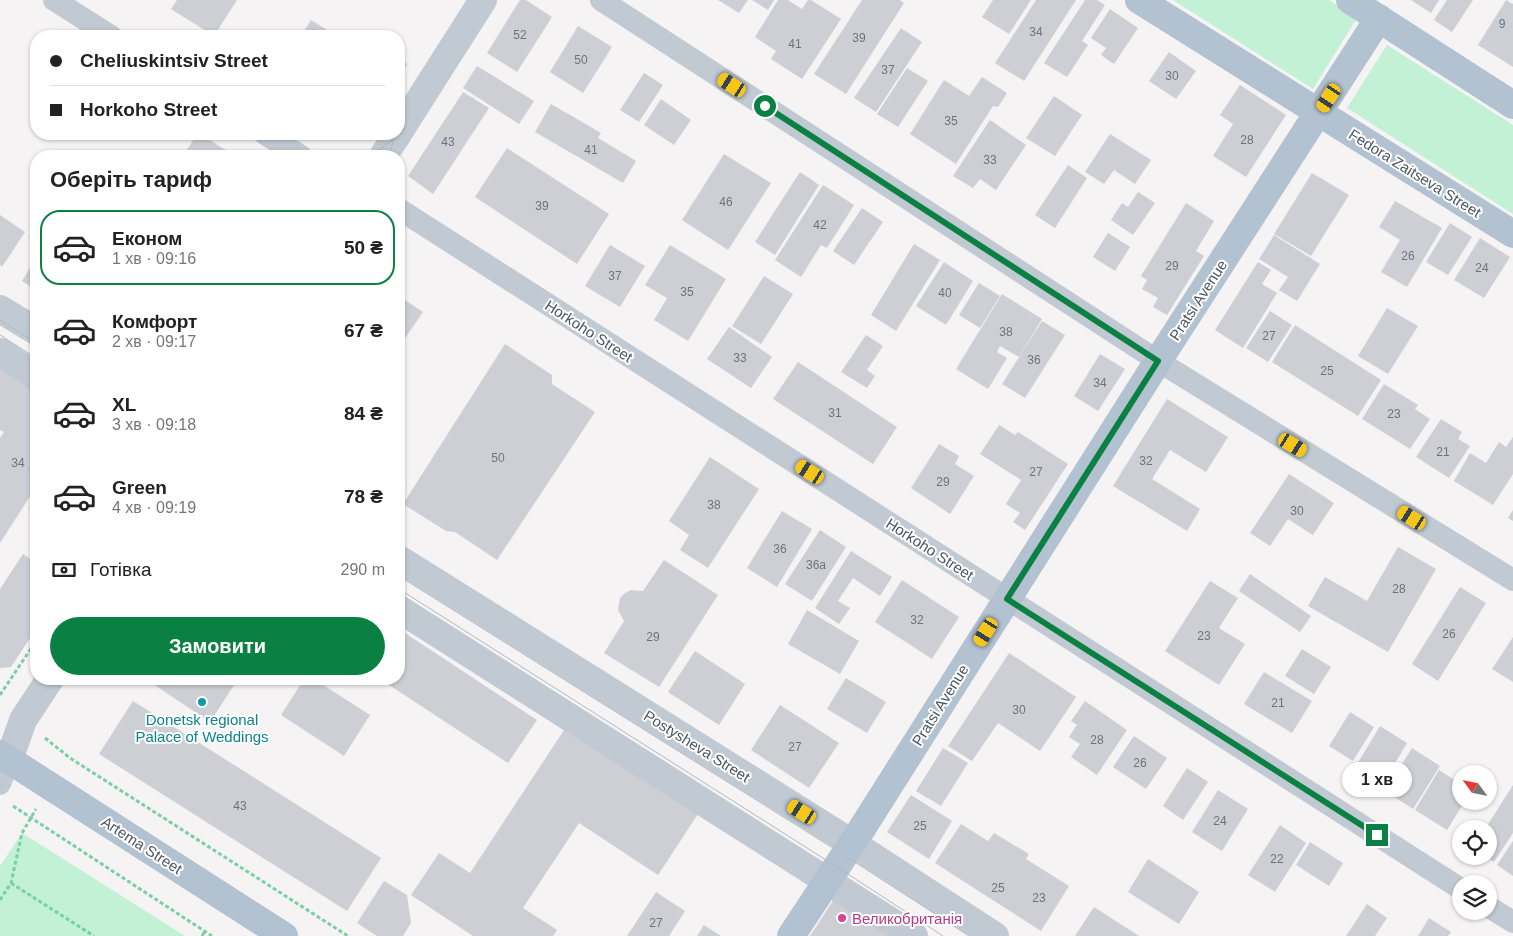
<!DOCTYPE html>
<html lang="uk">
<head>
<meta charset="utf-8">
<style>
  :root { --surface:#fff; --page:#f2f2f2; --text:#222; --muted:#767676; --line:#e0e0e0; --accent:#0b8043 }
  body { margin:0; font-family:Arial,sans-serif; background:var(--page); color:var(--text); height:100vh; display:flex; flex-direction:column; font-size:19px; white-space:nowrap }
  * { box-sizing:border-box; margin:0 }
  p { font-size:16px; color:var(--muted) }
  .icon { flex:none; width:28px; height:28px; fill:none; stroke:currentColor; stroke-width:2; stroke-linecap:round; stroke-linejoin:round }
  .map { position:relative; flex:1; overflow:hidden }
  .side { position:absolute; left:30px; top:150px; width:375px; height:535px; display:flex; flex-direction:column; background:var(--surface); border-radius:20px; box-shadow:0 1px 4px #0004 }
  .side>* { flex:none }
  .banner { position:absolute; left:30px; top:30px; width:375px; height:110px; border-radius:20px; box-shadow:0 1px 4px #0004; display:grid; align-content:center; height:110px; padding:0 20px; background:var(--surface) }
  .needle { width:32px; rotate:303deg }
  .buttons { position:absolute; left:1452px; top:765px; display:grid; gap:10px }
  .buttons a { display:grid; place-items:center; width:45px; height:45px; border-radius:50%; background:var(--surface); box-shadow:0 1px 4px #0004; font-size:25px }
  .end { position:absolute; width:22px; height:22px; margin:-11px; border:6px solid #0b8043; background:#fff; box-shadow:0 0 0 2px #fff }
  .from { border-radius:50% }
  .bubble { position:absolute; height:35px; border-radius:18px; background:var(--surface); box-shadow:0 1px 4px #0004; font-size:16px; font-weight:700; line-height:35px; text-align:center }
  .car { position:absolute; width:15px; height:30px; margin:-15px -8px; border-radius:6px; box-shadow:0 0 4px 1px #0007; background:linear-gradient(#f5c518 24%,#345 0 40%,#f5c518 0 76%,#345 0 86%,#f5c518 0) }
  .banner b { display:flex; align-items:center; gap:18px; height:48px; font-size:19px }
  .banner b+b { border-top:1px solid var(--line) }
  .banner i { width:12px; height:12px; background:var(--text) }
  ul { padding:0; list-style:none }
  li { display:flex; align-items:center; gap:15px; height:75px; margin:0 10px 8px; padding:0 10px; border:2px solid transparent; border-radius:20px }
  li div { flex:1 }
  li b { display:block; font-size:19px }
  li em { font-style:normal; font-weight:700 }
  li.current { border-color:var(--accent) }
  li>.icon { width:45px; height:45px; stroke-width:1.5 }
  h2 { padding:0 20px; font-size:22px; line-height:60px }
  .pay { display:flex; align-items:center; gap:12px; height:55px; padding:0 20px; font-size:19px }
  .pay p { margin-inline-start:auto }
  .cta { display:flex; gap:10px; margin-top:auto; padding:10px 20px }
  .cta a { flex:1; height:58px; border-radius:30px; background:var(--accent); color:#fff; font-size:20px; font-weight:700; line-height:58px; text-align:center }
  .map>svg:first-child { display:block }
  .green { fill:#c3f1d5 }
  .building { fill:#cdcfd5 }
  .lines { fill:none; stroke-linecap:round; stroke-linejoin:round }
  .path { stroke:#7ad0a6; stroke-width:3; stroke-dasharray:4 2.5; stroke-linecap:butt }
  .minor { stroke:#c1cad2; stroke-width:22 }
  .tertiary { stroke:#c1cad2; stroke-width:28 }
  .primary { stroke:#b3c2d1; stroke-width:28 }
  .tram { stroke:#b5b8bd; stroke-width:1 }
  .route { stroke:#0b8043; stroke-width:6 }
  .culture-dot { fill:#0f9aa8; stroke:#fff; stroke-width:2 }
  .hotel-dot { fill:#d1479c; stroke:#fff; stroke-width:2 }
  .labels { text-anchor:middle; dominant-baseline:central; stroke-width:4; stroke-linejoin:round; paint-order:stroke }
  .number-label { font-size:12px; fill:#6b747e }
  .street-label { font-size:15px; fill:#4a5661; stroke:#fff }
  .culture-label { font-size:15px; fill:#0d838f; stroke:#fff }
  .hotel-label { font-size:15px; fill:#b23c85; stroke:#fff; text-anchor:start }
</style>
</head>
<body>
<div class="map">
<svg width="1513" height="936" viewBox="0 0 1513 936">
  <rect width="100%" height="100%" fill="#f5f3f3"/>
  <path class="green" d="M1173 0H1329L1357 18 1313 89Z
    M1387 45 1513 125V214L1347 108Z
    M22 833 185 936H0V866Z"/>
  <path class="building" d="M177 0H237L214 36 171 9Z
    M520 0H526L552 17 517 72 487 53Z
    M718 0H748L739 13Z
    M752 0H774L768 10Z
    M778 0H788L802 9 808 0H811L841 19 802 79 771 59 776 51 755 37Z
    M862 0H900L904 3 846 94 814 74Z
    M993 0H1031L1009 34 982 17Z
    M1036 0H1076L1024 81 995 63Z
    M1085 0H1097L1105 5 1082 41 1088 45 1067 77 1044 63Z
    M1411 0H1439L1431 13Z
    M1447 0H1473L1452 32 1434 20Z
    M1506 0 1513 4V67L1478 45Z
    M1110 9 1138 28 1114 64 1101 55 1106 48 1091 38Z
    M311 20 337 36H301Z
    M578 26 612 47 583 93 550 72Z
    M901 28 922 42 876 112 854 98Z
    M1169 52 1196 71 1176 99 1149 81Z
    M399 59 407 64 399 78Z
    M477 66 534 101 519 124 463 88Z
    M907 68 928 81 898 127 877 114Z
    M644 73 663 85 639 122 620 110Z
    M982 77 1007 93 998 107 993 106 956 164 910 134 944 80 969 96Z
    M1240 85 1286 115 1246 177 1213 156 1233 124 1220 115Z
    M463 92 489 108 433 194 408 176Z
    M1054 96 1082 115 1055 156 1026 138Z
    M661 99 691 120 674 145 644 125Z
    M551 104 601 133 598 138 636 161 623 183 535 132Z
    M990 120 1026 145 996 190 980 179 973 188 953 176Z
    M197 134H200L229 152 226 156H183Z
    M1110 134 1151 160 1135 184 1114 170 1104 184 1085 172Z
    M507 148 609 214 577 264 475 197Z
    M724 154 771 183 728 250 682 220Z
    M1068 165 1087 178 1055 228 1035 215Z
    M800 172 819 185 775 255 755 242Z
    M1312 173 1349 195 1311 256 1274 234Z
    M823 185 854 205 827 248 821 245 801 277 775 260Z
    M1138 192 1155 203 1133 235 1111 220 1122 203 1128 207Z
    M1395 201 1442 228 1407 287 1381 272 1400 240 1379 227Z
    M1186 203 1214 221 1196 251 1204 256 1167 315 1153 307 1158 298 1142 289 1147 280 1141 276Z
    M862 208 883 222 854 265 833 251Z
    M0 215 25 232 2 267 0 265Z
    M1450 223 1472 237 1448 275 1426 262Z
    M1108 233 1130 247 1115 271 1093 257Z
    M1274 235 1320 264 1297 301 1279 290 1288 277 1259 259Z
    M1480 238 1510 257 1484 298 1454 280Z
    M914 244 940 260 896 331 871 315Z
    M610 245 645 266 620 307 585 286Z
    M670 245 726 279 688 341 654 320 667 298 645 285Z
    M36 258V290L22 281Z
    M944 262 973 281 946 325 916 306Z
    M1258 262 1271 270 1262 284 1277 293 1243 348 1215 330Z
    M764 276 793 294 761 344 732 326Z
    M979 283 1000 296 980 328 959 315Z
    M1002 294 1042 319 1019 357 1000 346 997 352 1007 358 988 389 956 369Z
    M399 296 423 312 399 347Z
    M1387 308 1418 326 1388 374 1358 356Z
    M1270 311 1292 325 1268 362 1246 348Z
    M1042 321 1065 335 1025 398 1002 384Z
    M1295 325 1381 380 1358 416 1272 362Z
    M729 327 772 357 751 388 707 359Z
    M866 335 883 346 867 370 875 376 867 388 841 372Z
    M505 344 552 375V384L595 412 497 560 455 532 446 531 403 504Z
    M1100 354 1125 369 1098 411 1074 396Z
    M0 361 36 384V487L0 543V438L4 432 0 430Z
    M798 362 897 427 873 464 773 399Z
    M1384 384 1418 405 1415 409 1430 419 1410 449 1362 419Z
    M1167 399 1228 437 1206 472 1170 450 1152 479 1200 509 1187 531 1113 486Z
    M1441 419 1462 432 1458 439 1470 446 1449 478 1416 457Z
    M999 425 1015 435 1018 432 1068 464 1025 530 1013 522 1020 513 1006 504 1021 480 980 454Z
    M1513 437V474L1493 505 1454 481 1470 453 1486 463 1499 442 1506 447Z
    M939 444 959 456 955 464 974 476 950 514 911 488Z
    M710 457 759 489 708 568 680 550 689 535 669 521Z
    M1289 474 1334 503 1313 535 1288 519 1270 546 1250 533Z
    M1513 510V521L1508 518Z
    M782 511 812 529 777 587 747 568Z
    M820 530 846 547 812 601 785 584Z
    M1398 547 1436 569 1388 652 1308 606 1325 577 1367 601Z
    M851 551 892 577 880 596 853 578 838 601 850 608 839 624 815 608Z
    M23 554 36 563V629L11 667 0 668V589Z
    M664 560 718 595 659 687 604 653 624 621 618 610 620 598 625 593 631 590 643 591Z
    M1250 574 1311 616 1300 632 1239 591Z
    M902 580 959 617 932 659 875 622Z
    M1210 581 1238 598 1219 628 1245 644 1219 685 1165 651Z
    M1460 587 1486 603 1438 681 1412 664Z
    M807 610 859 641 840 674 788 644Z
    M399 629 537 720 508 763 380 679H399Z
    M1513 637V682L1492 669Z
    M1302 649 1331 667 1314 694 1285 676Z
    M695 651 745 684 719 725 668 692Z
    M1009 653 1076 697 1040 751 998 723 972 761 948 746Z
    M1264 672 1312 701 1292 733 1244 704Z
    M846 678 886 702 867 733 827 709Z
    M153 679H238L210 722 150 682Z
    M304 679H314L370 715 344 756 281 715Z
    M133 701 381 858 347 911 99 754Z
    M1085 701 1127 730 1097 775 1071 757 1080 744 1069 737 1077 725 1071 721Z
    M780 705 839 743 809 788 751 750Z
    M1350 712 1374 727 1353 761 1329 746Z
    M570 721 702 808 658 875 579 823 523 908 557 930 553 936H473L411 895 439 853 470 873Z
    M1380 726 1407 743 1381 787 1353 771Z
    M1134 736 1167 758 1146 789 1113 767Z
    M943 748 968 763 941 806 916 791Z
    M1412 748 1440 766 1413 809 1385 791Z
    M1187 768 1208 782 1183 820 1163 806Z
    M1439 770 1461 784V801H1465L1447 830 1415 810Z
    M1513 785V833L1494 862 1485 856H1489V829H1485Z
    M1218 790 1248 809 1222 851 1192 832Z
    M911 795 952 821 929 859 887 832Z
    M961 824 988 841 994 833 1029 854 1026 859 1069 886 1041 931 935 863Z
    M1280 825 1306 843 1275 892 1248 875Z
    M1513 841V876L1497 865Z
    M1310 842 1343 863 1329 886 1296 865Z
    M1148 859 1199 892 1179 924 1128 892Z
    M384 881 407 895 411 923 403 936H377L357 923Z
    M656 892 685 911 669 936H627Z
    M834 899 891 936H810Z
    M1367 904 1387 918 1375 936H1346Z
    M1094 907 1139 936H1075Z
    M1429 918 1451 932 1448 936H1418Z
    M704 925 721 936H697Z"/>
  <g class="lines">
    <path class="path" d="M0 695 36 641
      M45 738 70 758 348 936
      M13 806 212 936
      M11 883 94 936
      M0 900 11 883 22 833 36 809
      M202 936 205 931"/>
    <path class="minor" d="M54 0 111 36
      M601 0 1158 361 1513 580
      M265 134 301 156
      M399 209 1461 889
      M0 784 9 760
      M1489 907 1513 922"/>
    <path class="tertiary" d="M399 132 483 0
      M383 156 398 134
      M0 309 36 331
      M0 352 36 376
      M399 559 852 843 995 936
      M399 609 914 936
      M9 760 23 720 50 679"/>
    <path class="primary" d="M1139 0 1513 234
      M1350 0 1513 105
      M0 754 284 936
      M791 936 861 830 1158 361 1379 18"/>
    <path class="tram" d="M370 156 394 139
      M389 156 394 139
      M0 320 36 343
      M0 335 36 358
      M399 576 844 855 969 936
      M399 589 837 867 943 936"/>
  </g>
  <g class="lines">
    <path class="route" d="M765 106 1158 361 1007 599 1377 835"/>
  </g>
  <circle class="culture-dot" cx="202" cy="702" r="5"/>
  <circle class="hotel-dot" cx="842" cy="918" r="5"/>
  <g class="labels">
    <g class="number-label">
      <text x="1502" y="24">9</text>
      <text x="1036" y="32">34</text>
      <text x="520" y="35">52</text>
      <text x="859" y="38">39</text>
      <text x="795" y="44">41</text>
      <text x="581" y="60">50</text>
      <text x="888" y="70">37</text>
      <text x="1172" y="76">30</text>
      <text x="951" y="121">35</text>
      <text x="1247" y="140">28</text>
      <text x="448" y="142">43</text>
      <text x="591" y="150">41</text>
      <text x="990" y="160">33</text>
      <text x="726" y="202">46</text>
      <text x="542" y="206">39</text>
      <text x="820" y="225">42</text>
      <text x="1408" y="256">26</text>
      <text x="1172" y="266">29</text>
      <text x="1482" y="268">24</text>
      <text x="615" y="276">37</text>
      <text x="687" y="292">35</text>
      <text x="945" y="293">40</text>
      <text x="1006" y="332">38</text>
      <text x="1269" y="336">27</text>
      <text x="740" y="358">33</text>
      <text x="1034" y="360">36</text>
      <text x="1327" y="371">25</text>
      <text x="1100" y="383">34</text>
      <text x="835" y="413">31</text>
      <text x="1394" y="414">23</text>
      <text x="1443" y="452">21</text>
      <text x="498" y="458">50</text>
      <text x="1146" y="461">32</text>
      <text x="18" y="463">34</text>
      <text x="1036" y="472">27</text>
      <text x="943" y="482">29</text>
      <text x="714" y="505">38</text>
      <text x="1297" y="511">30</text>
      <text x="780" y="549">36</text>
      <text x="816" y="565">36а</text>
      <text x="1399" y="589">28</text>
      <text x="917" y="620">32</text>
      <text x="1449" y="634">26</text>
      <text x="1204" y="636">23</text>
      <text x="653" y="637">29</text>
      <text x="1278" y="703">21</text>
      <text x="1019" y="710">30</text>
      <text x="1097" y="740">28</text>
      <text x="795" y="747">27</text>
      <text x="1140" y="763">26</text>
      <text x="240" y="806">43</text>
      <text x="1220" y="821">24</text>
      <text x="920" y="826">25</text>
      <text x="1277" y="859">22</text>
      <text x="998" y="888">25</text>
      <text x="1039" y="898">23</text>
      <text x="656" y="923">27</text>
    </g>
    <g class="street-label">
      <text transform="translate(1415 173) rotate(32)">Fedora Zaitseva Street</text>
      <text transform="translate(1198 300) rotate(-57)">Pratsi Avenue</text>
      <text transform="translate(589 331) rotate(33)">Horkoho Street</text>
      <text transform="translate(930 549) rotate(33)">Horkoho Street</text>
      <text transform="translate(940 705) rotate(-58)">Pratsi Avenue</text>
      <text transform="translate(697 746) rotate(32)">Postysheva Street</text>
      <text transform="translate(142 845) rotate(33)">Artema Street</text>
    </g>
    <g class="culture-label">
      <text x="202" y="719">Donetsk regional<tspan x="202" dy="17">Palace of Weddings</tspan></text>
    </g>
    <g class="hotel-label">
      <text x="852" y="918">Великобританія</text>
    </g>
  </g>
</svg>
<div class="buttons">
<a><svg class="needle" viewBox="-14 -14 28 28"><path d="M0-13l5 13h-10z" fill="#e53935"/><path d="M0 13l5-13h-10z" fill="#767676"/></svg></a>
<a><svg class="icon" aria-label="locate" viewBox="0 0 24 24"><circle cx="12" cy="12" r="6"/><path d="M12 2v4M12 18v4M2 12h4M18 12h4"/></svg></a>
<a><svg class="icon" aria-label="layers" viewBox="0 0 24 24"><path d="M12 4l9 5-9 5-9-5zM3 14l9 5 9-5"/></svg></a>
</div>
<i class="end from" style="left:765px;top:106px"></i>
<i class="end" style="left:1377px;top:835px"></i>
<div class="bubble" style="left:1342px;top:762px;width:70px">1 хв</div>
<i class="car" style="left:732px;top:85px;rotate:303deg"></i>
<i class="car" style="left:1329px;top:98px;rotate:213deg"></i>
<i class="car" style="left:1293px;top:445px;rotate:121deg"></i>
<i class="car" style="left:810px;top:472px;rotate:303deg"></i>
<i class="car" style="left:1412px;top:518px;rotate:302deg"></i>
<i class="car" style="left:986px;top:632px;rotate:212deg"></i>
<i class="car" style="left:802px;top:812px;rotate:302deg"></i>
<div class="banner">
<b><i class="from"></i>Cheliuskintsiv Street</b>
<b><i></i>Horkoho Street</b>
</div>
<section class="side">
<h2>Оберіть тариф</h2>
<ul>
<li class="current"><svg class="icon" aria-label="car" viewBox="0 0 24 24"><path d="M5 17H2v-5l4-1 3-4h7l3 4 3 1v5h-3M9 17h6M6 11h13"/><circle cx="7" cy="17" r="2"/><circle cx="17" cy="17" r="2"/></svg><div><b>Економ</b><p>1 хв · 09:16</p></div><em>50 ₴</em></li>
<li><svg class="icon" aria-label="car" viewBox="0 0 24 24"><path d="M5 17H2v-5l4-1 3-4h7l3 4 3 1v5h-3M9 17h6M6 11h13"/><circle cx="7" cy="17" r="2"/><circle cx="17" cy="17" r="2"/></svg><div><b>Комфорт</b><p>2 хв · 09:17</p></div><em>67 ₴</em></li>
<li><svg class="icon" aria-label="car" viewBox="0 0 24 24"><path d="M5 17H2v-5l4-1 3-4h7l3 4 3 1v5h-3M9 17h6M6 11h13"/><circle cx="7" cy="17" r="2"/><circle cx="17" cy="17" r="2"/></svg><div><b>XL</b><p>3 хв · 09:18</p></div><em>84 ₴</em></li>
<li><svg class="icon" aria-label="car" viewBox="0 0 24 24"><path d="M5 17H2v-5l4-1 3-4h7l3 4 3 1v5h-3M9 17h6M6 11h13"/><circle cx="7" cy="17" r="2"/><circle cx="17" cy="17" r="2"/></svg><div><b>Green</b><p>4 хв · 09:19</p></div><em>78 ₴</em></li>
</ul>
<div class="pay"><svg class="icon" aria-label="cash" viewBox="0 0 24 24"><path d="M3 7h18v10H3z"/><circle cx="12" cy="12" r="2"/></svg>Готівка<p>290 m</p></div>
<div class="cta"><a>Замовити</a></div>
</section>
</div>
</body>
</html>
